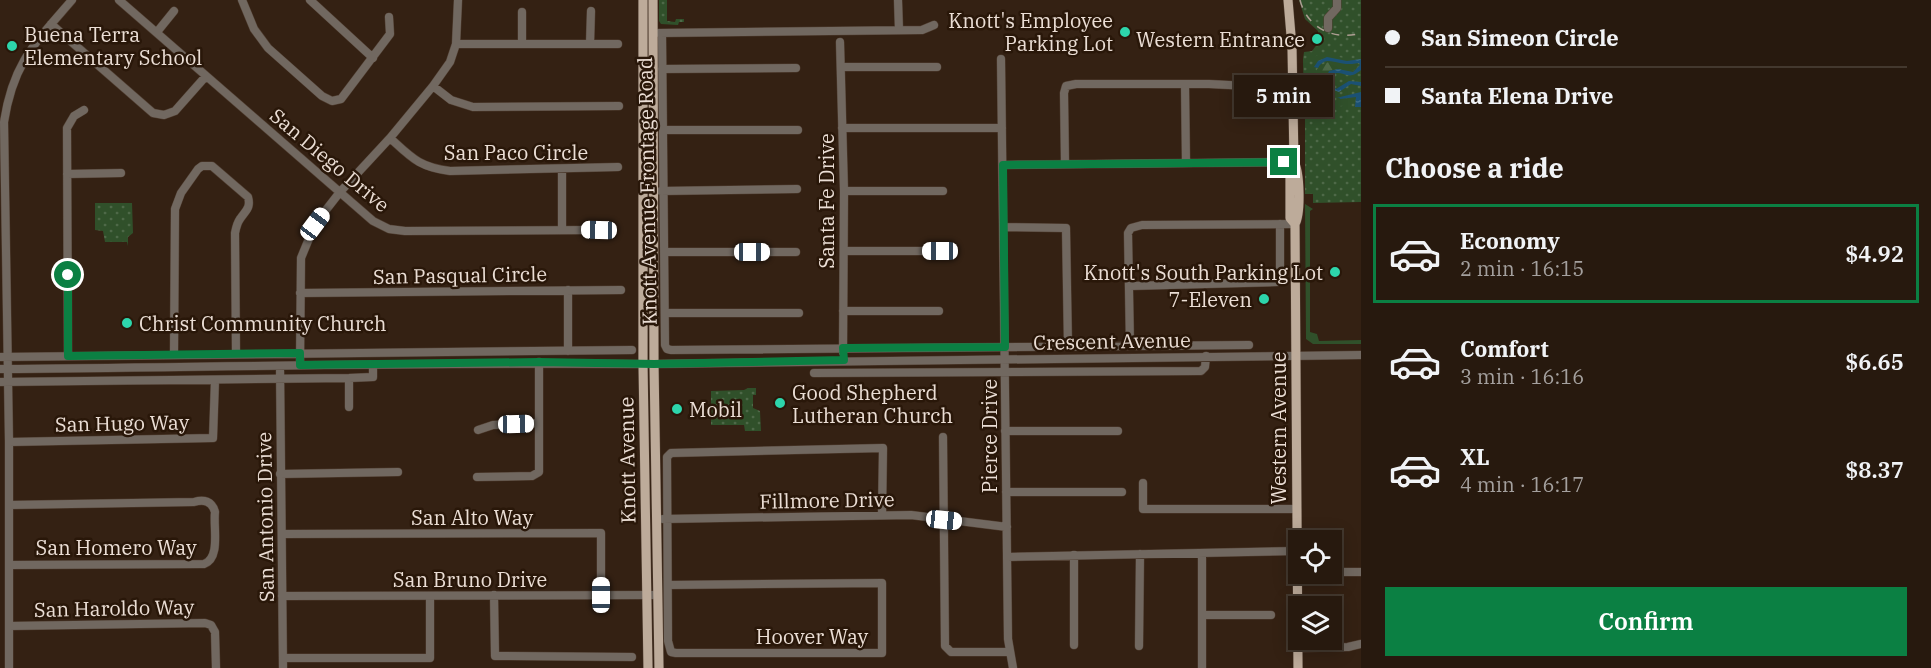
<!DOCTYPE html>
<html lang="en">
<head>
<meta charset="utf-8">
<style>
  :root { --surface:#27190e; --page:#2f2217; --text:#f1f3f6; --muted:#a4a09e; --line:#43382e; --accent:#0b8043 }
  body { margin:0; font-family:"IBM Plex Serif",serif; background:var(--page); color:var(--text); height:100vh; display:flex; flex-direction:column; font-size:22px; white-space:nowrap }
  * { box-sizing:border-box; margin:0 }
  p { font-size:20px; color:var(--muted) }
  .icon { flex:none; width:33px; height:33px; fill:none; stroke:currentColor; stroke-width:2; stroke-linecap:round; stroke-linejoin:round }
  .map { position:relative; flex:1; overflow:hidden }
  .details { display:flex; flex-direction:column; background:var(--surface); width:570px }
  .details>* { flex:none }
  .banner { display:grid; align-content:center; height:132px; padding:0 24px; background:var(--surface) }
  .fabs { position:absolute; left:1288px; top:530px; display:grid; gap:12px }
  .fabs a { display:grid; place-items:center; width:54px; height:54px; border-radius:0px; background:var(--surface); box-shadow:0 3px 15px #0003,0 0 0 2px var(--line); font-size:30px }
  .end { position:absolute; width:27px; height:27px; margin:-14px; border:8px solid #0b8043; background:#fff; box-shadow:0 0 0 3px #fff }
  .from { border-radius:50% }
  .bubble { position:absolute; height:42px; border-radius:0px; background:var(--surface); box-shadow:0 3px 15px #0003,0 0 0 2px var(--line); font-size:20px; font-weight:600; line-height:42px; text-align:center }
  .car { position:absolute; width:18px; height:36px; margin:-18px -9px; border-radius:8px; box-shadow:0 0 4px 2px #0007; background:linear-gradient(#fff 24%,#345 0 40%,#fff 0 76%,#345 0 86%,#fff 0) }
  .banner b { display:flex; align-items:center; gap:21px; height:57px; font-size:22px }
  .banner b+b { border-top:2px solid var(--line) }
  .banner i { width:15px; height:15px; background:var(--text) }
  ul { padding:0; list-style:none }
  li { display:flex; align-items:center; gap:18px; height:99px; margin:0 12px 9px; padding:0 12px; border:3px solid transparent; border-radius:0px }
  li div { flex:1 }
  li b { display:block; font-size:22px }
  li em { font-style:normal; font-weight:600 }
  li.selected { border-color:var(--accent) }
  li>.icon { width:54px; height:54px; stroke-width:1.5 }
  h2 { padding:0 24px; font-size:27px; line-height:72px }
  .primary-button { display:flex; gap:12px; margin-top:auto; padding:12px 24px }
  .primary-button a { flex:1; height:69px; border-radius:0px; background:var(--accent); color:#fff; font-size:24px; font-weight:600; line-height:69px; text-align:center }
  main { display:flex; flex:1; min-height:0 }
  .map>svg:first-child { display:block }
  .grass { fill:url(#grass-dots) }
  .forest { fill:url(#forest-firs) }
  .garden { fill:#30502a }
  .water { fill:url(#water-ripples) }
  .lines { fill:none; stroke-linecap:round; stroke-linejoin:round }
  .minor-casing { stroke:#513f32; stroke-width:9 }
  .major-casing { stroke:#513f32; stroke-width:10 }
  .minor { stroke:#716860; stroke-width:8 }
  .major { stroke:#bdab9a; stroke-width:9 }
  .rail { stroke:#ac9d92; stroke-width:1.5; stroke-dasharray:8 8; stroke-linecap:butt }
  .route { stroke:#0b8043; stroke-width:8 }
  .poi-dot { fill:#2dd5ab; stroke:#291709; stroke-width:2 }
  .labels { text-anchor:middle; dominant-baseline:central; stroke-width:5; stroke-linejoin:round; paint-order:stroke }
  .poi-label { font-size:20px; fill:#ebded5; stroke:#291709; text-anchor:end }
  .street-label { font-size:20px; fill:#ebded5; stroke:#291709 }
</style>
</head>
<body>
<main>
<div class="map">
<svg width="1361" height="668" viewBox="0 0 1361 668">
  <defs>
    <pattern id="grass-dots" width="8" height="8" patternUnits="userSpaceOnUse" patternTransform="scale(1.5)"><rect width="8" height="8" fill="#30502a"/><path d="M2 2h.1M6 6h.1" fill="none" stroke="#4e6948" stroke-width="1.8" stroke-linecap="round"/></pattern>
    <pattern id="forest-firs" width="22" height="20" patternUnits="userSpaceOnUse" patternTransform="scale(1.5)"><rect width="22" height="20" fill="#30502a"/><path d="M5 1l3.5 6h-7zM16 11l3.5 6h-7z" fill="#4e6948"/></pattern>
    <pattern id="water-ripples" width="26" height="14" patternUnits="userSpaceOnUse" patternTransform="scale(1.5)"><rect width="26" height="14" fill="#1b5174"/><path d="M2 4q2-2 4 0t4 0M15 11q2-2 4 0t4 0" fill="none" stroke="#3c6a87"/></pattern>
  </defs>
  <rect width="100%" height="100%" fill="#342113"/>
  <path class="grass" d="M659 0H667V21L675 22 676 19H684V22H679L678 25 661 24 659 21Z
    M1299 0H1361V202L1313 203V194H1305V118L1312 117V109L1304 107 1303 59 1304 52 1312 51 1318 43V31L1305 19Z
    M95 203H132L133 233 128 237V246L127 242H105L103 231 95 230Z
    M748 388H756V395H753V408L760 411 761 431H745L744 425H711V391L744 390Z"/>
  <path class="forest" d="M1325 53C1335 56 1348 61 1361 57V59C1356 60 1351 61 1345 61 1332 59 1322 53 1314 67L1313 64 1315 60 1313 57 1309 60 1308 66 1310 58Z
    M1330 61 1349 64 1348 67H1354V64L1357 63 1359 67 1350 72 1338 69 1329 71 1326 76 1327 86 1324 89 1327 94 1323 98C1318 92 1312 76 1318 68 1320 66 1327 63 1330 61Z
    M1309 75H1313L1314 91 1320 100 1318 102 1316 99 1314 101 1308 96Z
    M1356 97 1355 102C1346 107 1325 108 1315 103L1318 104 1321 101 1328 104 1340 102V99Z"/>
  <path class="garden" d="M1305 204 1313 209 1310 211V332L1317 334 1319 341 1361 340V344H1313L1306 339Z"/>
  <path class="water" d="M1327 57 1347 61 1361 59V70C1349 80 1348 73 1336 73L1331 77V83L1336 89 1349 81 1361 82V86L1351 84 1339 92 1328 88 1326 79 1329 71 1338 69 1353 72 1360 65 1359 63C1353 64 1351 64 1346 64 1334 63 1325 56 1318 68L1314 67 1318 61Z
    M1361 92V107H1355L1356 97 1340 99 1339 97 1336 98Z"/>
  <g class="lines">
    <g class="minor-casing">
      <path id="minor" d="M119 0 373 221 389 229 405 231 599 230
        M242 0 254 29 268 48 322 96 332 101 341 99 390 34 389 17
        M310 0 373 58
        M898 0 899 30
        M522 12V43
        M51 24 153 113 164 115 175 111 206 76
        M1328 28V18L1337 8V0
        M157 32 174 11
        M659 33 922 30 934 25
        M662 33 665 345 667 349 671 350 1249 345
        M840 42 844 191 843 352
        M456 44H618
        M590 44 591 11
        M1001 59 1008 639 1013 668
        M841 67H937
        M662 69 796 68
        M1185 84 1186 163
        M433 86 451 100 473 107 619 106
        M842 128H1002
        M663 130H798
        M390 138C412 158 419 167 450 171L618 167
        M1065 164 1064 93 1066 86 1076 84H1209L1268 87
        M1003 165 1294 162
        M562 169V229
        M67 174 121 173
        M661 191 797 189
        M844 191H943
        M1004 227 1066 228 1068 346
        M844 251H940
        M666 252H796
        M1130 286 1277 282 1280 278V224
        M300 293 621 290
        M843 311H939
        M665 313H799
        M1130 346 1128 233 1131 228 1142 225 1295 224
        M568 351V290
        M174 355 175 209 181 193 198 169 202 166H212L248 197C251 208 246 210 240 219 237 223 236 228 235 233L236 354
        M68 356 67 128 74 116 84 110
        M0 357 632 350
        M300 365 301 258 315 224 340 192 390 138 433 86 450 62 456 44 458 0
        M280 366 283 668
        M0 369C218 367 436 362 654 364L1361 355
        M814 373 1201 371 1205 367 1206 356
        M349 378V407
        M0 382 349 378 373 377V365
        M478 430 493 425 539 423
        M1005 431H1118
        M943 437 945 646 951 652H1009
        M9 442 213 438 215 380
        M280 474 398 472
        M477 477 532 476 539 472V362
        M1143 483V509H1297
        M1006 492H1122
        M9 505 194 502C204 499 212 501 215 512 213 527 221 558 204 564L9 565
        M663 519 911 515 1007 527
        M282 534 601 533V595
        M1202 553V668
        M1007 557 1297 551
        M1332 572H1361
        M668 585 882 583V653H676L671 652 668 641 667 457 671 453 883 448 882 515
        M494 595 495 656 632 657
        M282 596 653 595
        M1202 615H1271
        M9 626 205 623 211 625 215 632 216 668
        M1074 645V555
        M1139 646 1140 554
        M1297 648 1348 647 1361 644
        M283 658H430V596
        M9 668V442L4 122C13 63 35 43 72 0"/>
    </g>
    <g class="major-casing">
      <path id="major" d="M643 0V364L648 668
        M653 0 654 364 659 668
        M1288 0 1292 47 1294 162C1300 172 1301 214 1295 224L1298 668
        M1294 162 1290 168V218L1295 224"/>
    </g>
    <use href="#minor" class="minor"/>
    <use href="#major" class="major"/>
    <path class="rail" d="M1300 0C1307 28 1334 41 1361 33"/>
  </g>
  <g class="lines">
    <path class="route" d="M68 275V356L300 353V365L539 362 654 364 844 360 843 348 1005 347 1003 165 1284 162"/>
  </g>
  <g class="poi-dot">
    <circle cx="1125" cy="32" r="6"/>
    <circle cx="1317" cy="39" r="6"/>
    <circle cx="12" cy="46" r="6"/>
    <circle cx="1335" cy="272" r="6"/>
    <circle cx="1264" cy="299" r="6"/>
    <circle cx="127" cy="323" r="6"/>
    <circle cx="780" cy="403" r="6"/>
    <circle cx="677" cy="409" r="6"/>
  </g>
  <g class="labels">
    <g class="poi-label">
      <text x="1113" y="20">Knott's Employee<tspan x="1113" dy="23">Parking Lot</tspan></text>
      <text x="24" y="34" text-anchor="start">Buena Terra<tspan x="24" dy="23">Elementary School</tspan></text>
      <text x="1305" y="39">Western Entrance</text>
      <text x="1323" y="272">Knott's South Parking Lot</text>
      <text x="1252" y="299">7-Eleven</text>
      <text x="139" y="323" text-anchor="start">Christ Community Church</text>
      <text x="792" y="392" text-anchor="start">Good Shepherd<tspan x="792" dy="23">Lutheran Church</tspan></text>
      <text x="689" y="409" text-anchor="start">Mobil</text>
    </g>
    <g class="street-label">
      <text x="516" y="152">San Paco Circle</text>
      <text transform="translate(330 160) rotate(40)">San Diego Drive</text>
      <text transform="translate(647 191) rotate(-91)">Knott Avenue Frontage Road</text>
      <text transform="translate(826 201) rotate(-90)">Santa Fe Drive</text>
      <text transform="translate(460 275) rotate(-1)">San Pasqual Circle</text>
      <text transform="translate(1112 341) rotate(-1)">Crescent Avenue</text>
      <text transform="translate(122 423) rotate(-1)">San Hugo Way</text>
      <text transform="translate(1278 428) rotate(-90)">Western Avenue</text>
      <text transform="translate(989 436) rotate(-90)">Pierce Drive</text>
      <text transform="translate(627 460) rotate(-91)">Knott Avenue</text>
      <text transform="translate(827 500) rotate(-1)">Fillmore Drive</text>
      <text transform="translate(265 517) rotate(-91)">San Antonio Drive</text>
      <text x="472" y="517">San Alto Way</text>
      <text x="116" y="547">San Homero Way</text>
      <text x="470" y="579">San Bruno Drive</text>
      <text transform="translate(114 608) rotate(-1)">San Haroldo Way</text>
      <text x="812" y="636">Hoover Way</text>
    </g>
  </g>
</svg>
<div class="fabs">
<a><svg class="icon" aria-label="locate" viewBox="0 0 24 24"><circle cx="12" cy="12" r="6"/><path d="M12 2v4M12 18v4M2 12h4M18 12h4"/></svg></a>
<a><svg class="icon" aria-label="layers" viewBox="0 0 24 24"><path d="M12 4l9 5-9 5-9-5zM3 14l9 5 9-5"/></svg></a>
</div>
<i class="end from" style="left:68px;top:275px"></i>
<i class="end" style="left:1284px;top:162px"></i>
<div class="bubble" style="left:1234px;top:75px;width:99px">5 min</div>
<i class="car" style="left:315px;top:224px;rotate:37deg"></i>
<i class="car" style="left:599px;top:230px;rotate:271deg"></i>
<i class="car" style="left:940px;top:251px;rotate:270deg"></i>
<i class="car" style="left:752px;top:252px;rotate:90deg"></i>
<i class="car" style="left:516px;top:424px;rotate:89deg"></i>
<i class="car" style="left:944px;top:520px;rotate:96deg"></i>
<i class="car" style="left:601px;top:595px;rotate:0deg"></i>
</div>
<section class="details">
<div class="banner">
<b><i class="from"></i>San Simeon Circle</b>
<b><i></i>Santa Elena Drive</b>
</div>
<h2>Choose a ride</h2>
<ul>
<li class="selected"><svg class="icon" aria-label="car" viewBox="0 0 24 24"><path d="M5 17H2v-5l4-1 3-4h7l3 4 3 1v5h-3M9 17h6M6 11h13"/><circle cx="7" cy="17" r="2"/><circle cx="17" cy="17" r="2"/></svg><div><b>Economy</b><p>2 min · 16:15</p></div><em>$4.92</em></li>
<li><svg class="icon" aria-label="car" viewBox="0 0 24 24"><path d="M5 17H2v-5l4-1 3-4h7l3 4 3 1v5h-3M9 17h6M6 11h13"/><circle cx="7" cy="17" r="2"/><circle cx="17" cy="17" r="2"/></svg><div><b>Comfort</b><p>3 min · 16:16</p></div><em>$6.65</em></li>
<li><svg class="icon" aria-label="car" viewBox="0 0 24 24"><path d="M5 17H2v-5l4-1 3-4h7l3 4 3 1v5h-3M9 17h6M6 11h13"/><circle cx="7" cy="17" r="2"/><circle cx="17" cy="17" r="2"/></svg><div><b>XL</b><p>4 min · 16:17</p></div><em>$8.37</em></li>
</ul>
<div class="primary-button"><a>Confirm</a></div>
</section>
</main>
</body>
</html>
